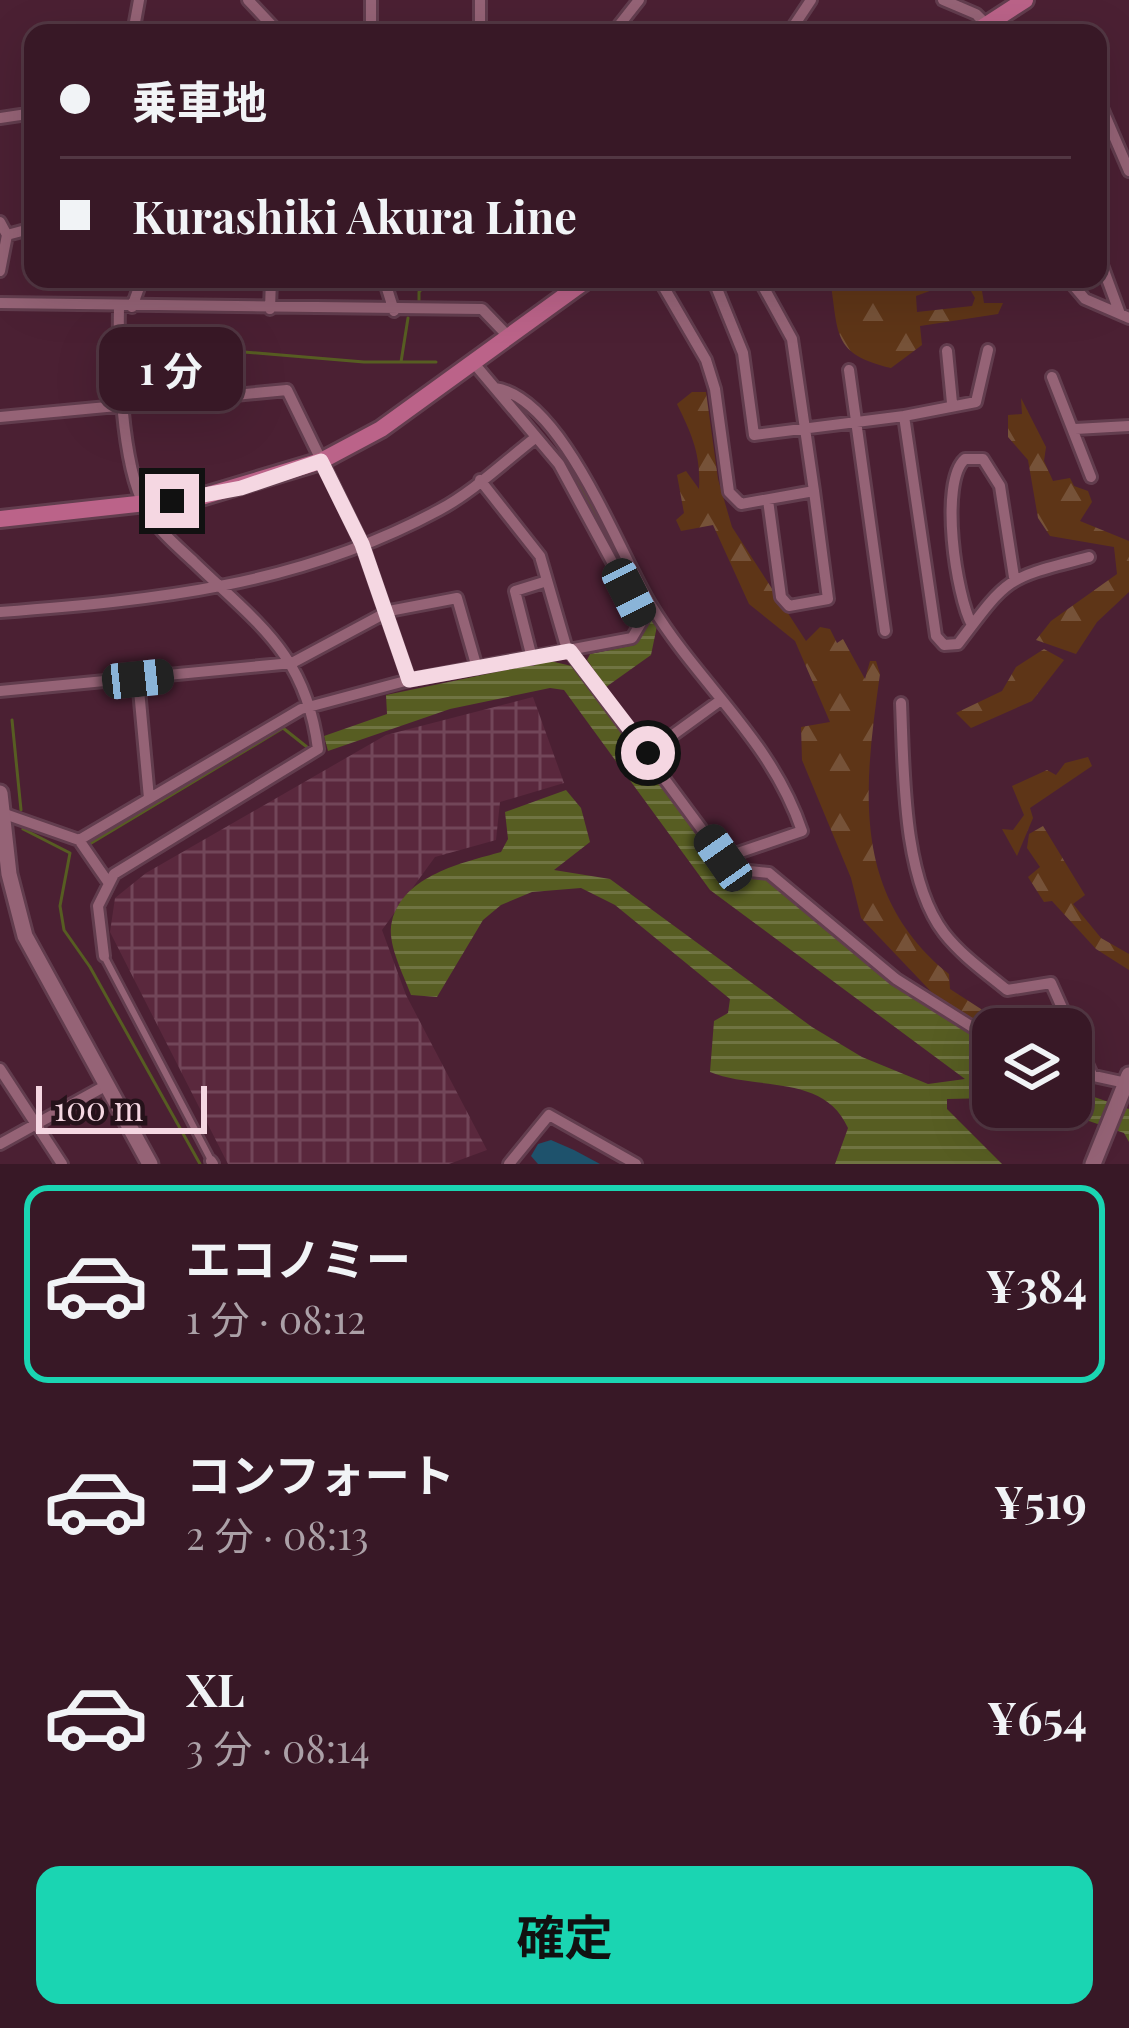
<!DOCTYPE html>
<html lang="ja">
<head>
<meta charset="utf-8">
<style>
  :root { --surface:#381826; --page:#432532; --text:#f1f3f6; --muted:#aba0a7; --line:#523743; --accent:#1ad5b2 }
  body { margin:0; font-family:"Playfair Display","Noto Sans JP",serif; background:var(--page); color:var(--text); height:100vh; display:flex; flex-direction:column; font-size:45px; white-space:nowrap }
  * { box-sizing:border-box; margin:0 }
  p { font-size:39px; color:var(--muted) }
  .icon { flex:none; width:66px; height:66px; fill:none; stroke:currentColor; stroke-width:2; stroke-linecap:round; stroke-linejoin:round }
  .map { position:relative; height:1164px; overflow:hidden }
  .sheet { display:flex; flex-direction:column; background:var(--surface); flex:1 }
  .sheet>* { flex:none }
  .hud { position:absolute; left:24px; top:24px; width:1083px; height:264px; border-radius:24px; box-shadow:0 12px 48px #0002,0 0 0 3px var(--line); display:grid; align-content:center; height:264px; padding:0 36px; background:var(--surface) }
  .tools { position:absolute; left:972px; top:1008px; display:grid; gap:24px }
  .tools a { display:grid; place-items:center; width:120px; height:120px; border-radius:24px; background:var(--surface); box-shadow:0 12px 48px #0002,0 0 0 3px var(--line); font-size:60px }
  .scale { position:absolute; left:36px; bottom:30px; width:171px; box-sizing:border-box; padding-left:12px; border:6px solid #f5d7e2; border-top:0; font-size:33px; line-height:42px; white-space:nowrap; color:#f5d7e2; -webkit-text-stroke:9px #25121a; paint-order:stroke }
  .end { position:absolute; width:54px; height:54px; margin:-27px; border:15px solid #f5d7e2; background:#111; box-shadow:0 0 0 6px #111 }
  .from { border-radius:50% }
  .bubble { position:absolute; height:84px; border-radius:24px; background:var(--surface); box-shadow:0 12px 48px #0002,0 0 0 3px var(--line); font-size:39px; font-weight:700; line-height:84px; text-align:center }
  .car { position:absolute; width:36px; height:72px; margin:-36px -18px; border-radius:15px; box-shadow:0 0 9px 3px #0007; background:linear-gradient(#222 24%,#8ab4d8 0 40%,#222 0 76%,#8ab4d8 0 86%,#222 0) }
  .hud b { display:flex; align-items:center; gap:42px; height:114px; font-size:45px }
  .hud b+b { border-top:3px solid var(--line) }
  .hud i { width:30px; height:30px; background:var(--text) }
  ul { padding:21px 0 0; list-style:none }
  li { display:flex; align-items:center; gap:36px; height:198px; margin:0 24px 18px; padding:0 12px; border:6px solid transparent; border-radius:24px }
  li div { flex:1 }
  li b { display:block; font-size:45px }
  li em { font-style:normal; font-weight:700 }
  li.selected { border-color:var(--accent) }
  li>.icon { width:108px; height:108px; stroke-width:1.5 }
  .cta { display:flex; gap:24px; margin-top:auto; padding:24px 36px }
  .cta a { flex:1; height:138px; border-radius:24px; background:var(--accent); color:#111; font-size:48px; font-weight:700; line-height:138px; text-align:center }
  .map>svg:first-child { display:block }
  .industrial { fill:url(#industrial-grid) }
  .forest { fill:url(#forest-firs) }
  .water { fill:url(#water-rules) }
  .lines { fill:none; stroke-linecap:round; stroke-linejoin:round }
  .stream { stroke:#575d22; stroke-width:3 }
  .building { fill:#1e526c }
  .lane-casing { stroke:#623d4e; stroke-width:12 }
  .street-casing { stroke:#623d4e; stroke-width:16 }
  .secondary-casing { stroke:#623d4e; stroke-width:21 }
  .primary-casing { stroke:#623d4e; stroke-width:22 }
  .lane { stroke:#956376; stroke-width:6 }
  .street { stroke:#956376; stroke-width:10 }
  .secondary { stroke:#956376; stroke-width:15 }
  .primary { stroke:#bb6389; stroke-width:16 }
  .route { stroke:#f5d7e2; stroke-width:15 }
</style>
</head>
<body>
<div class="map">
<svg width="1129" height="1164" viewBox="0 0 1129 1164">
  <defs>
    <pattern id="industrial-grid" width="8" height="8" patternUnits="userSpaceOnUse" patternTransform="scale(3)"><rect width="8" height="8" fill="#5a283d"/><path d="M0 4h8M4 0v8" fill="none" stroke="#724659"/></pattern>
    <pattern id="forest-firs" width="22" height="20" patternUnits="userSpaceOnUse" patternTransform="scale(3)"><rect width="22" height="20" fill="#5e3517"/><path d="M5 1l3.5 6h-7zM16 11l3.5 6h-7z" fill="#765238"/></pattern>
    <pattern id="water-rules" width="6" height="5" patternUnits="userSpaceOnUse" patternTransform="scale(3)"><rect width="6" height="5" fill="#575d22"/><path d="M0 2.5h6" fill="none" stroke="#707442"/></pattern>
  </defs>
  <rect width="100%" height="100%" fill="#4b2033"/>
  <path class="industrial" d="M533 697 564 783 500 802 496 840 435 857 382 930 406 995 487 1150 449 1164H228L110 932 115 898 146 873 386 735Z"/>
  <path class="forest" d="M830 279H941L946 285 916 296 917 312 972 306 975 298 964 279 982 291 984 303H1003L998 314 920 326 922 345 891 368C831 354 839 333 830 279Z
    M692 392H706L718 479 732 527 806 641 820 627 830 629 837 643 843 639 865 679 870 661H876L880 674C864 787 850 894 949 974L950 989 1012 1029 993 1032 940 1001 861 918 851 878 802 760 801 727 830 722 795 641 749 604 713 525 681 531 676 520 684 513 677 475 686 471 699 489C701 454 692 435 677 404Z
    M1021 398 1046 447 1044 461 1053 481 1070 478 1074 486 1088 491 1092 502 1080 521 1129 541V592L1097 622 1076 654 1036 640 1051 621 1117 574 1114 547 1050 536 1038 518 1028 460 1008 437V415L1022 414Z
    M1044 649 1064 660 1032 701 971 728 956 713 1002 691 1016 667Z
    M1088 757 1092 766 1030 808 1033 818 1017 856 1002 829 1013 830 1024 815 1012 786 1047 770 1056 775 1065 763Z
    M1043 826 1085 895 1073 904 1101 938 1129 954V970L1096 949 1052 901 1044 902 1028 877 1040 867 1027 848 1029 834Z"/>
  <path class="water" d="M653 618 657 626 651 655 606 687 587 660 590 654 635 645Z
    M550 661 576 667 728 874 770 879 889 983 993 1047V1098L947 1099V1109L1002 1164H835L848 1128C824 1073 756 1091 710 1072L714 1021 728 1013 730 999 615 905 581 888 532 892 501 905 483 920 437 997 411 995C404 975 386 943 392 921 404 875 462 863 501 852L508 839 505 812 566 790 581 808 590 842 554 870 610 879 812 1027 862 1057 928 1084 965 1079 710 890 564 690 550 688 450 709 328 751 324 736 387 714 386 695Z
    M1071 1089 1129 1109V1142L1124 1133 1048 1107H1071Z"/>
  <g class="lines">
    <path class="stream" d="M419 303V292L430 279
      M124 342 364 362H436
      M401 362 408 318
      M515 403 575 475 644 607
      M12 720 21 810
      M23 829 70 853 60 906 64 930 90 967 200 1164
      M88 845 283 728 307 747"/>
  </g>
  <path class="building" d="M551 1140 574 1150 600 1164H538L531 1156 538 1144Z"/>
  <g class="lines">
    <g class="lane-casing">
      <path id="lane" d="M104 956 211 1160"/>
    </g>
    <g class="street-casing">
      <path id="street" d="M248 0 279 33
        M943 0 976 14 987 25
        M133 33 139 0
        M371 33V0
        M480 33V0
        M613 33 639 0
        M789 33 811 0
        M1098 99 1129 171
        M0 118 27 114 33 99
        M0 222 7 235 0 271
        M7 235 33 228
        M1099 257 1120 314
        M384 279 394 311
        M659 279 706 360 715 389 729 492 741 504 814 491 792 339 759 279
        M713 279 743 353 754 435 904 416 936 636 944 645 958 644C1010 575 1005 579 1089 557
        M1068 279 1085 299 1129 318
        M0 303 482 309 506 334
        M132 307 142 279
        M270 309 271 279
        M947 351 952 403
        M472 361 559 464 643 619
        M849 370 885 631
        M1052 377 1091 477
        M495 388C563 398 618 551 651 605 700 686 771 739 802 831L723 858
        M904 416 976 402 988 350
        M0 417 287 390 362 544 409 680
        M1075 429 1129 426
        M480 480 540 556 566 646 723 858 740 870 769 873 896 979 993 1040
        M768 500 781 597 789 606 828 599 814 491
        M0 612C156 600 298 586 439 510 473 492 504 462 535 438
        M972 625C956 596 939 482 965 459H983L1000 486 1014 577
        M532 658 515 591 547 581
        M138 679 149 798
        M0 691 292 663 389 611 457 598 477 668
        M901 703C904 770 902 878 944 933 961 955 985 972 1007 990L1051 983 1092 1075
        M648 753 721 700
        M2 813 79 840 301 709 409 680 632 638 651 606
        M79 840 108 882
        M104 956 98 906 114 874 318 749C306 654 258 624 194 562 177 546 156 529 145 507 121 464 118 357 119 307
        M0 1069 62 1164
        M1071 1071 1126 1083
        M0 1144 105 1086
        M211 1161 213 1164
        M509 1164 549 1115 636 1164"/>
    </g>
    <g class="secondary-casing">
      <path id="secondary" d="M0 793 9 874 25 936 150 1164
        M1093 1164 1129 1075"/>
    </g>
    <g class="primary-casing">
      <path id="primary" d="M974 33 1025 0
        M0 519 201 497 321 461 381 429 588 279"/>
    </g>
    <use href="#lane" class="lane"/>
    <use href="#street" class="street"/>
    <use href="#secondary" class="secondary"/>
    <use href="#primary" class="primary"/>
  </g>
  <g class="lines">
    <path class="route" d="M172 501 241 488 321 461 362 544 409 680 570 651 648 753"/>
  </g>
</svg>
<div class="tools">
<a><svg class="icon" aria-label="layers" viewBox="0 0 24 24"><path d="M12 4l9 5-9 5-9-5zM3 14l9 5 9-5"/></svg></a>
</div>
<div class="scale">100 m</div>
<i class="end from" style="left:648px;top:753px"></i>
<i class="end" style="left:172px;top:501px"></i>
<div class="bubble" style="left:99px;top:327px;width:144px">1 分</div>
<i class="car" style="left:629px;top:593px;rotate:153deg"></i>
<i class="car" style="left:138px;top:679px;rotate:84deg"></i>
<i class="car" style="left:723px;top:858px;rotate:325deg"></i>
<div class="hud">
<b><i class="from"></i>乗車地</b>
<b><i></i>Kurashiki Akura Line</b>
</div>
</div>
<section class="sheet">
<ul>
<li class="selected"><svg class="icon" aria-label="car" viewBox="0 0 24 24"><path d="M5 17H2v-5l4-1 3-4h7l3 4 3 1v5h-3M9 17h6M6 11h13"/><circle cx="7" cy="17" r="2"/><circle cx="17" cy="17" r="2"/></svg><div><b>エコノミー</b><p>1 分 · 08:12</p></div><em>¥384</em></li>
<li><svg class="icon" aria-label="car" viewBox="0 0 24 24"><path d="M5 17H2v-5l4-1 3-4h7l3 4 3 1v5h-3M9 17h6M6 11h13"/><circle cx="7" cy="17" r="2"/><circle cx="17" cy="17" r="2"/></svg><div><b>コンフォート</b><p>2 分 · 08:13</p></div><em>¥519</em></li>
<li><svg class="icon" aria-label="car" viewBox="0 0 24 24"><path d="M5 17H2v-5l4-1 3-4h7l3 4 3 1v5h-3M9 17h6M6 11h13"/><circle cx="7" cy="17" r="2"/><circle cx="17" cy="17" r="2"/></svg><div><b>XL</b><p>3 分 · 08:14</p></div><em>¥654</em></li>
</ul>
<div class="cta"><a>確定</a></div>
</section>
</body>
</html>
